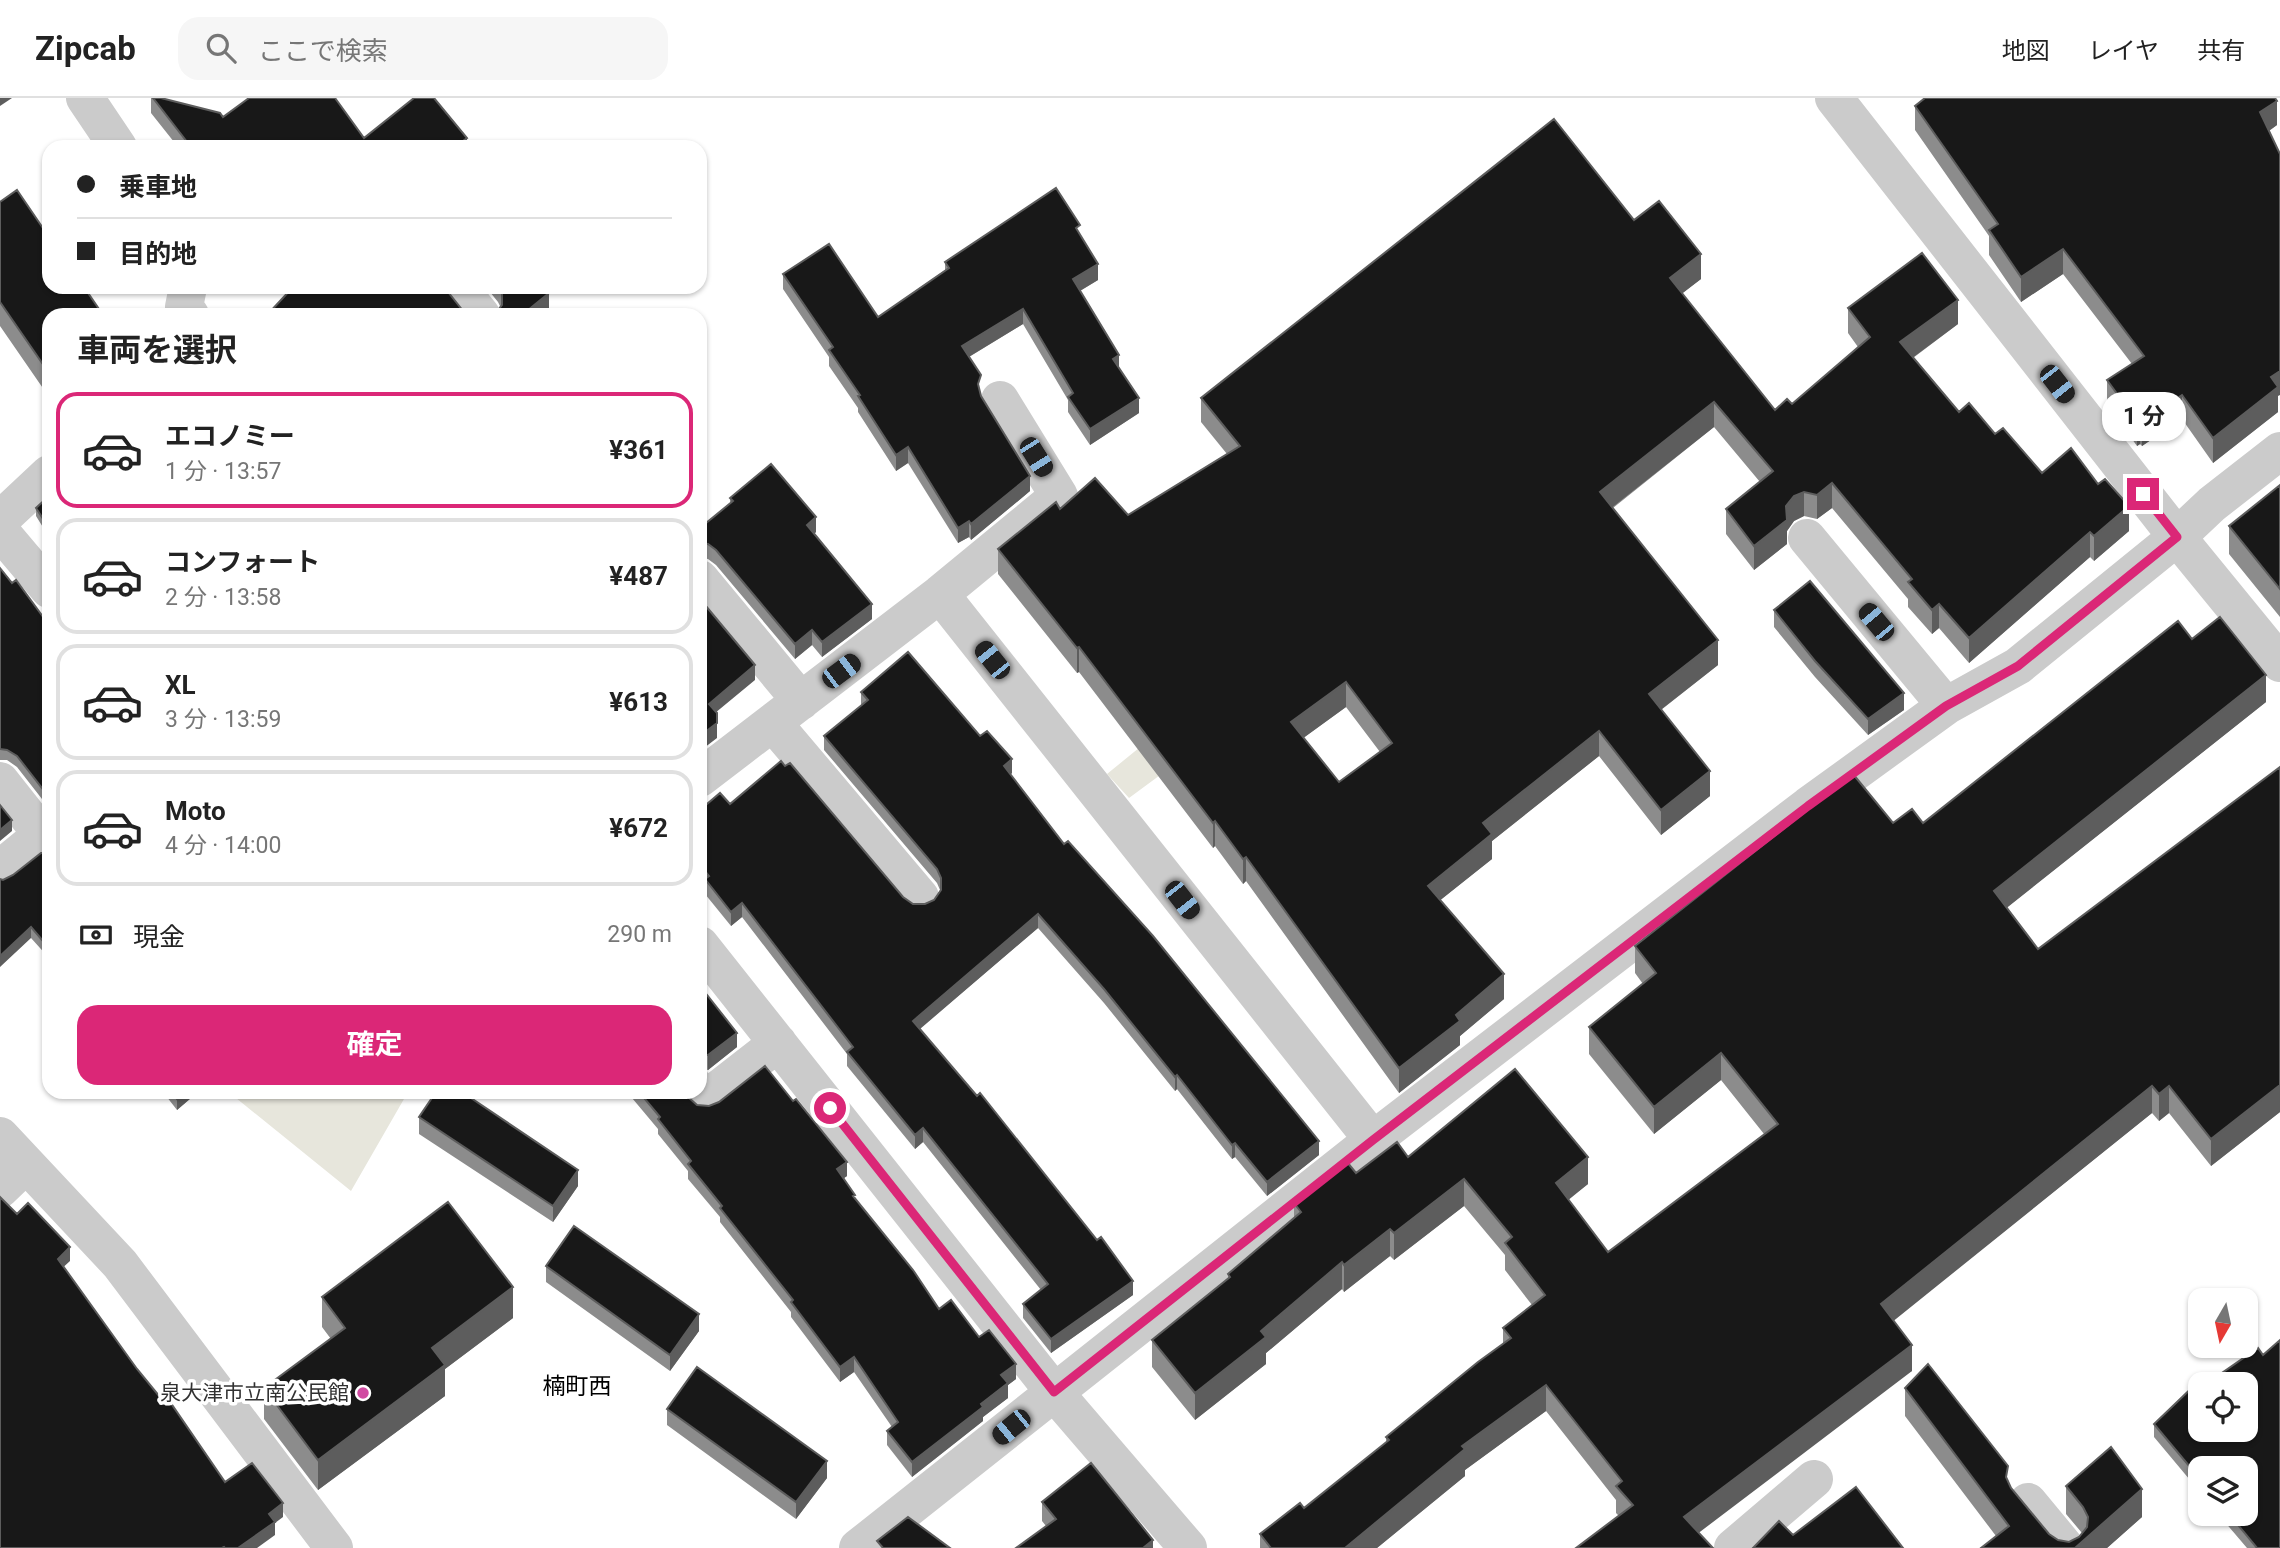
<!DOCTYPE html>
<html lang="ja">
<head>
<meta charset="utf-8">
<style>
  :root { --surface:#fff; --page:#f6f6f6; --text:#222; --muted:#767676; --line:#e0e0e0; --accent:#db2777 }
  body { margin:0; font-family:Roboto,"Noto Sans JP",sans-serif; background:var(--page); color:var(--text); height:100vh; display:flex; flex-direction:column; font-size:26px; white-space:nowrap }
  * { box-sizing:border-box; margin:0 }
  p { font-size:23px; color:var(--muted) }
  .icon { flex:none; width:38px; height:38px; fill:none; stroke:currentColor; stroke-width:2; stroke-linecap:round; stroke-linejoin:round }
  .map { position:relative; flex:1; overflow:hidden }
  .panel { position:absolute; left:42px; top:210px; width:665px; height:791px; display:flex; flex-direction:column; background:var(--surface); border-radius:21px; box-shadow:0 2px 5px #0004 }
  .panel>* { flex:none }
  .top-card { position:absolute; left:42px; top:42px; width:665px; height:154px; border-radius:21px; box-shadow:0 2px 5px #0004; display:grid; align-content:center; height:154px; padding:0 35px; background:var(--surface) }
  .needle { width:46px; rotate:189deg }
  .buttons { position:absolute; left:2188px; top:1190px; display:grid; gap:14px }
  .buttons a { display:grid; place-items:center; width:70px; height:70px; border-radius:14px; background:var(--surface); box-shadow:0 2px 5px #0004; font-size:35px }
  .end { position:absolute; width:32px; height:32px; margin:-16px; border:9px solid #db2777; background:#fff; box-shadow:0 0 0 4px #fff }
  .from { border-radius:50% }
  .bubble { position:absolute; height:49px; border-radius:21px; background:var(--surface); box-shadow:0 2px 5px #0004; font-size:23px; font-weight:700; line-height:49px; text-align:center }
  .car { position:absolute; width:21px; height:42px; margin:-21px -10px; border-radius:9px; box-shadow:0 0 5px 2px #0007; background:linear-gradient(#222 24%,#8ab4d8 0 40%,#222 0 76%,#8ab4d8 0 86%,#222 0) }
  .top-card b { display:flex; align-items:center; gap:24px; height:66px; font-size:26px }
  .top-card b+b { border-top:2px solid var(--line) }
  .top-card i { width:18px; height:18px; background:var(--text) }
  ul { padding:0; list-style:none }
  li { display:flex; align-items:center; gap:21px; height:116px; margin:0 14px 10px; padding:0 21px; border:4px solid var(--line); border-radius:21px }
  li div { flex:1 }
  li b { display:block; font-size:26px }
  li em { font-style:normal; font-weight:700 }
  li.selected { border-color:var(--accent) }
  li>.icon { width:63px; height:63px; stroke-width:1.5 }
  h2 { padding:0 35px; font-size:32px; line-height:84px }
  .pay { display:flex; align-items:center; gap:18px; height:77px; padding:0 35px; font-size:26px }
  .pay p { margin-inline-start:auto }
  .action { display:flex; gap:14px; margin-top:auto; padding:14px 35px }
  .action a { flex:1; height:80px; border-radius:21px; background:var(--accent); color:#fff; font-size:28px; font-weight:700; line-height:80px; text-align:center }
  header { display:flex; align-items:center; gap:42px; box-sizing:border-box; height:98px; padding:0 35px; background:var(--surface); border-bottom:2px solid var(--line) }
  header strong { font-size:33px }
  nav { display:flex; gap:38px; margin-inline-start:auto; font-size:24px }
  .search { width:490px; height:63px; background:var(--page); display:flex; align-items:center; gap:18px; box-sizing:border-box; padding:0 24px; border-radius:21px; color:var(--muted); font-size:26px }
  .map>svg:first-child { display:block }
  .green { fill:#e7e6dc }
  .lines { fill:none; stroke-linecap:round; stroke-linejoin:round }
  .minor { stroke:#cbcbcb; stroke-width:38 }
  .wall { fill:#8c8c8c; fill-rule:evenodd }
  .shaded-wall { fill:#5d5d5d }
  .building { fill:#181818; stroke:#5d5d5d; stroke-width:2; fill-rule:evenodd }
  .route { stroke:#db2777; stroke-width:9 }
  .poi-dot { fill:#d14ba2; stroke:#fff; stroke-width:2.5 }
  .labels { text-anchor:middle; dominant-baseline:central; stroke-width:7; stroke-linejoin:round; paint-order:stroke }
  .poi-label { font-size:21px; fill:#313131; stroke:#fff; text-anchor:end }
  .neighbourhood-label { font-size:23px; fill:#000; stroke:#fff }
</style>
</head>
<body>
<header>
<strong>Zipcab</strong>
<div class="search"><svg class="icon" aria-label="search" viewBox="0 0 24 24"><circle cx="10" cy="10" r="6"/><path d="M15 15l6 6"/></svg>ここで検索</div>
<nav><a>地図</a><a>レイヤ</a><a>共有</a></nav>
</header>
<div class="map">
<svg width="2280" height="1450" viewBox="0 0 2280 1450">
  <rect width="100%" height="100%" fill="#fff"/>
  <path class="green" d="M1188 610 1209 641 1129 700 1107 676Z
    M242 994H408L351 1093 236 1000Z"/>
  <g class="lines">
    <path class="minor" d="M85 0 118 49
      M1834 0 2177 439 2280 565
      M188 189 184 209 190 217
      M458 189 481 217
      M0 422 49 376
      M0 433 49 491
      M1807 440 1946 608
      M700 481 801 603
      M940 496 1373 1042
      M773 625 920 799
      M700 680 940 496 1059 398 1000 302
      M0 683 49 745
      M0 771 49 731
      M700 847 1054 1294 1188 1450
      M700 992 706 1001 778 945
      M0 1038 120 1166 334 1450
      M0 1091 26 1066
      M2028 1404 2066 1450
      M858 1450 1373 1042 1808 708 1946 608 2018 568 2177 439 2212 406 2280 353
      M1733 1450 1814 1381"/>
  </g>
  <path class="wall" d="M151 0H161L223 19 364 40 467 49H178L151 15Z
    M1915 8 2277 27 2269 33 2278 314 2213 365 2182 321 2142 348 2140 346 2137 348 2107 306V282L2132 266 2063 176 2021 204 1989 157V138L1915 32Z
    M0 104 49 217V299L0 228Z
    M1634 122 1701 181 1682 195 1775 312 1792 306 1858 249 1848 235V210L1958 226 1913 260 1959 314 1995 336 2042 375 2129 433 2094 463 2090 459 1969 565 1939 530 1932 536 1908 509V501L1832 410 1817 421 1804 418 1794 423 1787 433V446L1754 472 1726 436V411L1760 384 1714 329 1613 410 1718 567 1661 612 1710 698 1661 737 1599 658 1492 743V761L1440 802 1504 901 1460 938V947L1399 995 1246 783 1243 786 1215 748 1213 750 1079 574 1077 575 998 476V451L1060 411 1128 417 1227 356 1201 324V300ZM1346 609 1380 654 1339 684 1303 640Z
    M1080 136 1098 182 1080 193 1119 270 1139 315 1090 347 1068 314V302L1023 226 969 259 981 298 1030 393 971 442 969 439 958 445 908 365 896 373 858 314V310L829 268V259L783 191V176L878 219 945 172V164Z
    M486 189H545L549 212 495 216 500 208 498 204Z
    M2280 387V519L2229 456V428Z
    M49 398V439L36 418V410Z
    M730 400 816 434 814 436 872 521 822 559 812 547 795 561 716 467 708 461 700 460V430L730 405Z
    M0 470 49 527V710L17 669 7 662H0Z
    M1774 512 1904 612 1868 637 1815 579 1774 529Z
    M2192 541 2266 604 2007 809 2038 851 2280 669V1014L2211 1068 2169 1015 2159 1023 2152 1015 1893 1222 1912 1273 1619 1418 1616 1415V1402L1546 1313 1465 1372V1378L1377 1450H1260V1436L1304 1410 1386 1345V1339L1503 1246V1230L1532 1207 1505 1172V1157L1464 1108 1394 1162 1390 1158 1344 1194 1342 1191 1266 1255V1266L1195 1322 1152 1269V1242L1228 1181V1176L1294 1120V1105L1356 1075 1408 1059 1588 1086 1568 1101 1608 1154 1764 1036 1721 982 1654 1036 1589 956V929L1643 886 1635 875V848L1893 725H1923Z
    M861 594 1012 675 1010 677 1064 746 1319 1057 1267 1098 1235 1059 1232 1061 1177 991 1175 993 1104 905 1038 830 919 931 1133 1197 1051 1255 1023 1220V1206L1041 1192 923 1044 915 1051 847 968V956L742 819 731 828 705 796V787L700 781V712L730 706 903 799 913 806H925L934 802 940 792 937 785 824 652V638L861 608Z
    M49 755V860L31 840 3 782 13 777Z
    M700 888 737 949 708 972 700 971Z
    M163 994H198L177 1012Z
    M627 994H686L688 999 697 1007 847 1078 844 1080 855 1102 939 1211 979 1239 1016 1281 1008 1287V1300L983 1319V1323L912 1379 887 1347V1333L892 1329 854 1274 840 1284 791 1219V1214L720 1124V1119L688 1081V1073L658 1036V1031Z
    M419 1019 578 1088 553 1124 419 1036Z
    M546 1168 699 1233 670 1273 546 1184Z
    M322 1199 513 1220 445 1271V1298L318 1392 264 1321V1290L331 1241 322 1229Z
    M2263 1257 2280 1450H2247L2218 1416H2245L2200 1370V1394L2154 1339V1326L2200 1332Z
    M1905 1290 2008 1382 2011 1390 2049 1436 2058 1442 2069 1444 2079 1439 2082 1435 2066 1416V1388L2142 1419 2107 1450H1981L1996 1438 1905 1318Z
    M667 1311 827 1380 796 1421 667 1327Z
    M1042 1404 1153 1450 1046 1428 1042 1423Z"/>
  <path class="shaded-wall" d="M0 0H12L0 8Z
    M2277 3V27L2260 39V14Z
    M467 40V49H455Z
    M2063 151V176L2021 204V179Z
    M1701 156V181L1670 205V180Z
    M1098 166V182L1073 197V181Z
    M549 195V212L544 217H522Z
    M1958 202V226L1900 269V244Z
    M1023 211V226L962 263V248Z
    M1119 257V273L1113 261Z
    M2280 273V297L2278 298V314L2213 365V340L2271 279Z
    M2182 297V321L2142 348V324Z
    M1139 300V315L1090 347V331Z
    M1714 304V329L1600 419V394Z
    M2140 321V346L2137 348V323Z
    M908 349V365L896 373V357Z
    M1030 378V393L971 442V426Z
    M1832 385V410L1817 421V397Z
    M1804 394V418L1794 423 1787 433V446L1754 472V448L1794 398Z
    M2129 408V433L2094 463V438Z
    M816 419V434L807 442V427Z
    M969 423V439L958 445V430Z
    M2090 434V459L1969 565V540Z
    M872 506V521L822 559V544Z
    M1939 506V530L1932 536V512Z
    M812 532V547L795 561V546Z
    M1718 542V567L1649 621V596Z
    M1079 549V574L1077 575V550Z
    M755 567V582L709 620V606Z
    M2266 577V604L1994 820V793Z
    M1346 584V609L1291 649V624Z
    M1904 595V612L1868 637V621Z
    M717 625V640L700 653V638Z
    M1599 633V658L1492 743V761L1428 812V788L1483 725Z
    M1012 661V675L1004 682V668Z
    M1710 673V698L1661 737V712Z
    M12 722V733L0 743V732Z
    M1215 723V748L1213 750V725Z
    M1246 759V783L1243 786V761Z
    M742 805V819L731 828V814Z
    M1038 816V830L913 937V923Z
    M31 829V840L0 869V858Z
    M1504 876V901L1460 938V947L1399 995V970L1456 917Z
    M737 935V949L708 972V957Z
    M1721 955V982L1654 1036V1009Z
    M1177 977V991L1175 993V979Z
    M2280 987V1014L2211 1068V1041Z
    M2152 988V1015L1881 1233V1206Z
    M2169 988V1015L2159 1023V996Z
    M185 994H198L177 1012V1001Z
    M923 1030V1044L915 1051V1037Z
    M1319 1043V1057L1267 1098V1084Z
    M1235 1045V1059L1232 1061V1047Z
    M1588 1059V1086L1556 1112V1085Z
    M847 1064V1078L837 1085V1071Z
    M578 1072V1088L553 1124V1108Z
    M1464 1081V1108L1394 1162V1135Z
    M1390 1131V1158L1344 1194V1167Z
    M70 1149V1163L58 1174V1161Z
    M1342 1164V1191L1266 1255V1266L1195 1322V1295L1261 1233Z
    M1133 1183V1197L1051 1255V1241Z
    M513 1189V1220L445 1271V1298L318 1392V1362L432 1250Z
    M699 1216V1233L670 1273V1257Z
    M1912 1247V1273L1684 1446V1419Z
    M854 1259V1274L840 1284V1269Z
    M1016 1266V1281L1008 1287V1300L983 1319V1323L912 1379V1364L981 1306 1001 1277Z
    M1546 1287V1313L1465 1372V1378L1377 1450H1345L1462 1348Z
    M827 1363V1380L796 1421V1404Z
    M2142 1391V1419L2107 1450H2075Z
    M283 1405V1419L275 1425V1437L257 1450H238L269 1416Z
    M1153 1442V1450H1143Z"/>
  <path class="building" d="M153 0H161L220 15 223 19 249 0H335L364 40 414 0H434L467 40 455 49H191Z
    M1925 0H2275L2277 3 2260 14 2280 56V273L2271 279 2278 289 2213 340 2182 297 2142 324 2140 321 2137 323 2107 282 2144 258 2063 151 2021 179 1989 132 1998 126 1915 8Z
    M1554 21 1634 122 1659 103 1701 156 1670 180 1775 312 1787 301 1792 306 1870 239 1848 210 1922 155 1958 202 1900 244 1959 314 1969 305 1995 336 2003 330 2042 375 2071 350 2098 386 2105 381 2129 408 2094 438 2090 434 1969 540 1939 506 1932 512 1908 484 1912 481 1832 385 1817 397 1804 394 1794 398 1786 408 1787 422 1754 448 1726 411 1773 373 1714 304 1600 394 1718 542 1649 596 1710 673 1661 712 1599 633 1483 725 1492 736 1428 788 1504 876 1456 917 1460 923 1399 970 1246 759 1243 761 1215 723 1213 725 1079 549 1077 550 998 451 1056 404 1060 411 1095 380 1128 417 1240 348 1201 300ZM1346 584 1392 645 1339 684 1291 624Z
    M1056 90 1080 127 1076 130 1098 166 1073 181 1119 257 1113 261 1139 300 1090 331 1068 299 1073 295 1023 211 962 248 981 277 978 286 981 298 1030 378 971 426 969 423 958 430 908 349 896 357 858 298 860 297 829 252 833 249 783 176 829 146 878 219 949 170 945 164Z
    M17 92 49 139V189H84L103 217H49V275L0 204V104Z
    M293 189H444L464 214 469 217H267Z
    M499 189H545L549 195 522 217H493L495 216 502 207V195Z
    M771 366 816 419 807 427 872 506 822 544 812 532 795 546 716 452 708 446 700 445V430L733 403 730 400Z
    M2280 387V491L2229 428Z
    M49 398V430L36 410Z
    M0 470 12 485 16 482 49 527V699L17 658 7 652 0 651Z
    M1810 483 1904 595 1868 621 1815 563 1774 512Z
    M700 501 755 567 709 606 717 615V625L700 638Z
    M2220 519 2266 577 1994 793 2038 851 2280 669V987L2211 1041 2169 988 2159 996 2152 988 1881 1206 1912 1247 1684 1419 1713 1450H1576L1633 1407 1616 1388 1622 1383 1546 1287 1462 1348 1465 1351 1345 1450H1271L1260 1436 1300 1405 1304 1410 1389 1342 1386 1339 1478 1264 1511 1240 1503 1230 1545 1197 1505 1145 1512 1139 1464 1081 1394 1135 1390 1131 1344 1167 1342 1164 1261 1233 1266 1239 1195 1295 1152 1242 1230 1179 1228 1176 1301 1114 1294 1105 1347 1064 1356 1075 1397 1044 1408 1059 1515 971 1588 1059 1556 1085 1608 1154 1778 1026 1721 955 1654 1009 1589 929 1656 875 1635 848 1853 676 1893 725 1912 711 1923 725 2178 523 2192 541Z
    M908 554 980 638 987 633 1012 661 1004 668 1064 746 1068 743 1153 838 1319 1043 1267 1084 1235 1045 1232 1047 1177 977 1175 979 1104 891 1038 816 913 923 977 998 980 995 1097 1142 1101 1139 1133 1183 1051 1241 1023 1206 1048 1186 923 1030 915 1037 847 954 853 949 742 805 731 814 705 781 709 778 700 767V712L720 695 730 706 781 663 785 668 790 665 903 799 913 806H925L934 802 941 792V780L937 771 824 638 868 602 861 594Z
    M0 707 12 722 0 732Z
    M41 755H49V850L31 829 0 858V781L3 782 13 777Z
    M700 888 737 935 708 957 700 956Z
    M765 968 793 1003 796 1001 847 1064 837 1071 855 1097 853 1098 913 1172 939 1211 951 1202 979 1239 989 1232 1016 1266 1001 1277 1008 1285 981 1306 983 1309 912 1364 887 1333 898 1324 854 1259 840 1269 791 1204 793 1202 720 1110 722 1108 688 1066 691 1063 658 1021 660 1019 639 994H686L688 999 697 1007 709 1008 719 1004Z
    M172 994H185L177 1001Z
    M436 994H462L578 1072 553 1108 419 1019Z
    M0 1099 17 1116 28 1105 70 1149 58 1161 137 1271 164 1304 168 1301 225 1384 252 1365 283 1405 269 1416 275 1424 238 1450H225L224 1449 222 1450H0Z
    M448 1104 513 1189 432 1250 445 1267 318 1362 264 1290 345 1230 322 1199Z
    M574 1128 699 1216 670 1257 546 1168Z
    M2280 1242V1450H2257L2229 1416H2245V1370H2200V1381L2154 1326 2199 1283 2202 1286H2200V1332H2245V1286H2206L2258 1250 2263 1257Z
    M1928 1266 2008 1368 2006 1379 2011 1390 2049 1436 2058 1442 2069 1444 2079 1439 2087 1429 2088 1419 2083 1409 2066 1388 2111 1349 2142 1391 2075 1450H1981L2009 1428 1905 1290Z
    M697 1269 827 1363 796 1404 667 1311Z
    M1091 1365 1153 1442 1143 1450H1016L1056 1421 1042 1404Z
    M1856 1389 1903 1450H1753L1779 1423 1793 1437Z
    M908 1419 950 1450H883L877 1443Z"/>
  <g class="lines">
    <path class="route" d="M830 1010 1054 1294 1373 1042 1808 708 1946 608 2018 568 2177 439 2143 396"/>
  </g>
  <circle class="poi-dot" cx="363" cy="1295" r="7"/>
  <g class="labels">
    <g class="poi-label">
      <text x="349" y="1295">泉大津市立南公民館</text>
    </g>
    <g class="neighbourhood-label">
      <text x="577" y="1288">楠町西</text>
    </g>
  </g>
</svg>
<div class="buttons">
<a><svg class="needle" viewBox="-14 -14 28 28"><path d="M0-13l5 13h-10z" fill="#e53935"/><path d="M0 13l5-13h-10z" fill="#767676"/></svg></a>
<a><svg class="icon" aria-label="locate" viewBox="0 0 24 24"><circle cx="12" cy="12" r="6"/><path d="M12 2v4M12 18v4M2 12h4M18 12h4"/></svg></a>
<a><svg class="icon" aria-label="layers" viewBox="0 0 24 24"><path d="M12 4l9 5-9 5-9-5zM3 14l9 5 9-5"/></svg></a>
</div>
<i class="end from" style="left:830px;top:1010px"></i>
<i class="end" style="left:2143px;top:396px"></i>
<div class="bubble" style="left:2102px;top:294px;width:84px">1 分</div>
<i class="car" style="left:2057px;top:286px;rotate:142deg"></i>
<i class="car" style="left:1036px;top:359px;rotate:148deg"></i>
<i class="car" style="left:1876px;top:524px;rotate:320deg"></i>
<i class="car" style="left:992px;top:562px;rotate:321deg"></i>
<i class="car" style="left:841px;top:573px;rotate:53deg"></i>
<i class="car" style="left:1182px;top:802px;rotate:142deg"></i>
<i class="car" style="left:1011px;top:1329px;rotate:231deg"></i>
<div class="top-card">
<b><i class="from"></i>乗車地</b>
<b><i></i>目的地</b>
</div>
<section class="panel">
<h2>車両を選択</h2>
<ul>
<li class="selected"><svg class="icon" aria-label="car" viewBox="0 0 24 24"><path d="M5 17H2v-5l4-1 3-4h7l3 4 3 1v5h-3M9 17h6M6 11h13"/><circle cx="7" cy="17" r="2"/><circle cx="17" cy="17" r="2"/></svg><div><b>エコノミー</b><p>1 分 · 13:57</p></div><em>¥361</em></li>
<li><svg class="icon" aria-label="car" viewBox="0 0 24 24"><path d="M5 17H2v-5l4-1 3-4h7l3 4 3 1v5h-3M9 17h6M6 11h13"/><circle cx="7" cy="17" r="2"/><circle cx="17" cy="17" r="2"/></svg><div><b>コンフォート</b><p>2 分 · 13:58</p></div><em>¥487</em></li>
<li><svg class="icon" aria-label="car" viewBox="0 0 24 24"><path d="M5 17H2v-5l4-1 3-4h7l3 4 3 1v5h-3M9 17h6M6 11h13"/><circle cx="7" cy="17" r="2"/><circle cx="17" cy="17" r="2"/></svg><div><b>XL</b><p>3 分 · 13:59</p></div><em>¥613</em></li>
<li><svg class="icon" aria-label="car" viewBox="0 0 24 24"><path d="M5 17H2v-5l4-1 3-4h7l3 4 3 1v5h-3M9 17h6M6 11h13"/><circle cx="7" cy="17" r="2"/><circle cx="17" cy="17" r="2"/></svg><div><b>Moto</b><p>4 分 · 14:00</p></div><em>¥672</em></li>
</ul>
<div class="pay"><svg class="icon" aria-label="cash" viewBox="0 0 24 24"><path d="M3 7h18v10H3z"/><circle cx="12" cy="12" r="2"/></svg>現金<p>290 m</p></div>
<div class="action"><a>確定</a></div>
</section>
</div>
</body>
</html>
